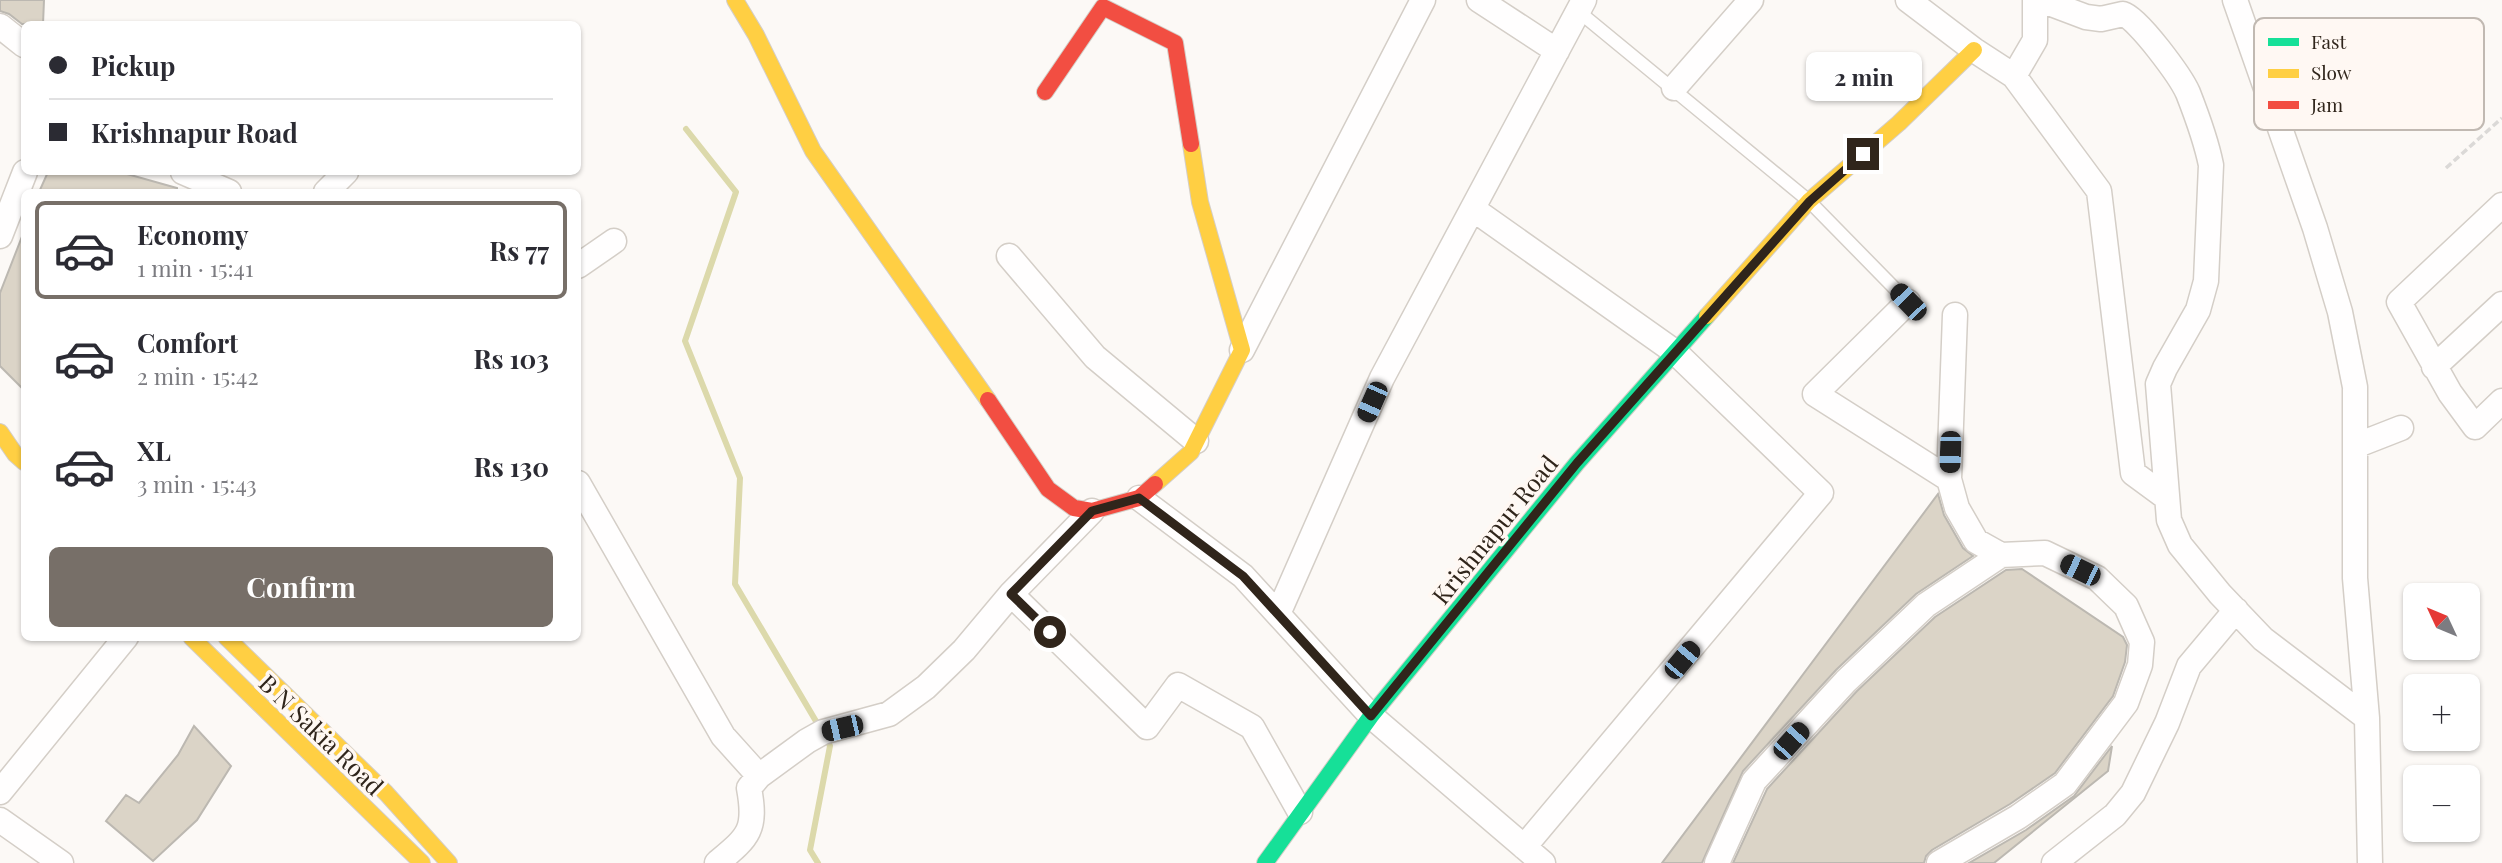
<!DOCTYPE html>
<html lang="en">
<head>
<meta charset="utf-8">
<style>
  :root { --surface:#fff; --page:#f2f2f3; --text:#2b2b33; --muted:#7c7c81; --line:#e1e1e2; --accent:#776f68 }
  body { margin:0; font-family:"Playfair Display",serif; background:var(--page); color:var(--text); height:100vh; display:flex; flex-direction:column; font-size:26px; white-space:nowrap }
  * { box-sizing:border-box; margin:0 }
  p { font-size:23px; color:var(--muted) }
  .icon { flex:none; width:38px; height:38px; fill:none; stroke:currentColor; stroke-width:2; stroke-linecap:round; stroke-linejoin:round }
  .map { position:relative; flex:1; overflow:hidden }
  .sheet { position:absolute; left:21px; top:189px; width:560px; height:452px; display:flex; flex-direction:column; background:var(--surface); border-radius:10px; box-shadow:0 2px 5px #0004 }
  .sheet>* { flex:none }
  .banner { position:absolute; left:21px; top:21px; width:560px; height:154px; border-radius:10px; box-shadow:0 2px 5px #0004; display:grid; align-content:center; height:154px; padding:0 28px; background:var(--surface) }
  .needle { width:46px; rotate:314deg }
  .controls { position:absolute; left:2403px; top:583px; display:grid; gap:14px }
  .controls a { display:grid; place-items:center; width:77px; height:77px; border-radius:10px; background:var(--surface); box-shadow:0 2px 5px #0004; font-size:35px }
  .end { position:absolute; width:32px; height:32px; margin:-16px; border:9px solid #30251b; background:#fff; box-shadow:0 0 0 4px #fff }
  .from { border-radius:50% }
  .bubble { position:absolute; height:49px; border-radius:10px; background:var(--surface); box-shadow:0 2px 5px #0004; font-size:23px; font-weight:700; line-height:49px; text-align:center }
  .car { position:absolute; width:21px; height:42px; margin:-21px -10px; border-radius:9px; box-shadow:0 0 5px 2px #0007; background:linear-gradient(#222 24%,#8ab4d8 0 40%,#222 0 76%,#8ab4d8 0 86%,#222 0) }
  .banner b { display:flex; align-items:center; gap:24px; height:66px; font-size:26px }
  .banner b+b { border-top:2px solid var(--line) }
  .banner i { width:18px; height:18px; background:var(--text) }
  ul { padding:12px 0 0; list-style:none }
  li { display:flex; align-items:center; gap:21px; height:98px; margin:0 14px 10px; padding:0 14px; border:4px solid transparent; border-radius:10px }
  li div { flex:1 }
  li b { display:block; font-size:26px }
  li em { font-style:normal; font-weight:700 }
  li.active { border-color:var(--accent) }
  li>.icon { width:63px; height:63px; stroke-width:1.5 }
  .button { display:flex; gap:14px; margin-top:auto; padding:14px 28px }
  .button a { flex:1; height:80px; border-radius:10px; background:var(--accent); color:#fff; font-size:28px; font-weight:700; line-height:80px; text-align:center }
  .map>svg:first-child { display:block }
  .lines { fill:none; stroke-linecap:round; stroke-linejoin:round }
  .stream { stroke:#dcd9ab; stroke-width:6 }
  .building { fill:#dbd4c7; stroke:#bcb8b1; stroke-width:2 }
  .lane-casing { stroke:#d4cec7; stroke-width:15 }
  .street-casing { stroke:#d4cec7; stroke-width:27 }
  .fast-casing { stroke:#d4cec7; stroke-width:18 }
  .slow-casing { stroke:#d4cec7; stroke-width:18 }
  .jam-casing { stroke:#d4cec7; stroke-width:18 }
  .path { stroke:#dbd9d7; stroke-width:3.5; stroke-dasharray:7 3.5; stroke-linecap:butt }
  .lane { stroke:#fffefe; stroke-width:12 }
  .street { stroke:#fffefe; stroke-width:24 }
  .fast { stroke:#16e098; stroke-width:16 }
  .slow { stroke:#ffcf43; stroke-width:16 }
  .jam { stroke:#f24e42; stroke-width:16 }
  .route { stroke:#30251b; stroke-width:9 }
  .labels { text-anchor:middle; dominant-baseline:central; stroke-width:7; stroke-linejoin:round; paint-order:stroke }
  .street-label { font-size:24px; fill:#30251b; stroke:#fff8f3 }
  .key { fill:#fff8f3; stroke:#c1b9b2; stroke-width:2 }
  .key-label { font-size:19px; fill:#30251b }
</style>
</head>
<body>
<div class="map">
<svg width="2502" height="863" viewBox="0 0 2502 863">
  <rect width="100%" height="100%" fill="#fcf9f6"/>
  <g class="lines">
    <path class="stream" d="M686 129 736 192 685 341 740 478 735 584 820 728
      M818 863 810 850 830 746 826 737"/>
  </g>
  <path class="building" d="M0 0H44L43 24H22L9 14 0 11Z
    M48 172H120L177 188V192H39Z
    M23 234H24V390L0 366V293Z
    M1938 494 1944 515 1963 548 1973 556 1916 594 1836 670 1743 771 1702 863H1662Z
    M2022 569 2123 637 2127 645 2125 662 2113 696 2055 773 2010 804 1932 850 1926 856 1924 863H1733L1767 789 1857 691 1935 617 2006 570Z
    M194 726 231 766 197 820 153 861 106 821 126 795 139 803 178 755Z
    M2112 746 2108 771 1994 863H1969L2026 830 2074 796Z"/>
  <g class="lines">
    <g class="lane-casing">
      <path id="lane" d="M1578 11 1809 201 1908 302"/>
    </g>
    <g class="street-casing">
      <path id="street" d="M1479 0 1557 51
        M1908 0 1974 50 2014 76 2099 191 2133 473 2167 498
        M2041 0 2086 17 2101 19 2123 14C2138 18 2181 77 2188 93 2197 116 2206 140 2211 165L2206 281 2198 310 2165 368 2158 384 2169 520 2180 545 2220 594 2263 639 2367 718
        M2235 0 2315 228 2340 312 2355 387V578L2367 718 2370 863
        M0 26 24 45
        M2014 76 2035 40V0
        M1674 88 1751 0
        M183 172 229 192
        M326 192 346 172
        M2502 205 2399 302 2450 393 2475 427 2502 401
        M1473 209 1675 352 1821 493 1524 847
        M0 236 25 172
        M1009 256 1095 357 1196 441
        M578 266 614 241
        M1908 302 1815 394 1949 479 1957 508 1976 541 2001 555 2045 553 2097 578 2126 606 2142 642 2140 665 2126 703 2065 784 2018 817 1939 863
        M1242 350 1423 0
        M2434 367 2502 304
        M2355 446 2401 428
        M1949 479 1955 315
        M578 483 723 736 759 776
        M1139 498 1243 576 1371 716 1543 863
        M1011 594 1147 727 1178 685 1252 727 1300 812
        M1278 614 1382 378 1584 0
        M0 792 126 637
        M0 820 61 863
        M717 863C748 837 757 831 749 788L759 776 807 741 823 732 889 714 926 687 964 650 1011 594 1092 511
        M1717 863 1754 781 1846 681 1926 605 2001 555
        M2054 863 2115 815 2133 793 2167 723 2189 666 2236 610"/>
    </g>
    <g class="fast-casing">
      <path id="fast" d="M1265 863 1371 716 1577 463 1707 316"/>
    </g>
    <g class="slow-casing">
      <path id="slow" d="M735 0 756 35 813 151 988 400
        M1707 316 1809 201 1899 123 1974 50
        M0 432 15 454 24 462
        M1155 484 1191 452 1242 350 1200 202 1191 144
        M191 637 422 863
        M226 637 386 793 449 863"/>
    </g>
    <g class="jam-casing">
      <path id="jam" d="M1045 92 1103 7 1175 43 1191 144
        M988 400 1048 489 1074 508 1092 511 1139 498 1155 484"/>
    </g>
    <path class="path" d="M2446 168 2502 118"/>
    <use href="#lane" class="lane"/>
    <use href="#street" class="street"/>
    <use href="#fast" class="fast"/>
    <use href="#slow" class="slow"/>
    <use href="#jam" class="jam"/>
  </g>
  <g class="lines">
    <path class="route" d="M1050 632 1011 594 1092 511 1139 498 1243 576 1371 716 1577 463 1810 201 1863 154"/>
  </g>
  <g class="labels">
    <g class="street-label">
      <text transform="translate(1494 529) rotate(-51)">Krishnapur Road</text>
      <text transform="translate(322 734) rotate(44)">B N Sakia Road</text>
    </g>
  </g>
  <rect x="2254" y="18" width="230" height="112" rx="10" class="key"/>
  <rect x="2268" y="38" width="31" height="8" fill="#16e098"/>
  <rect x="2268" y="69" width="31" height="9" fill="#ffcf43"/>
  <rect x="2268" y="101" width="31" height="8" fill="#f24e42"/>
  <g class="key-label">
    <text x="2311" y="49">Fast</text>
    <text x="2311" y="80">Slow</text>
    <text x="2311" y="112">Jam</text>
  </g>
</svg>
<div class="controls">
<a><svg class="needle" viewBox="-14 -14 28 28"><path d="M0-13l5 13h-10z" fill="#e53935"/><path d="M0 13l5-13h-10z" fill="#7c7c81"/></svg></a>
<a>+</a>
<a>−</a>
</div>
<i class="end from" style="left:1050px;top:632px"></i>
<i class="end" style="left:1863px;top:154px"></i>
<div class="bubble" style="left:1806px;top:52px;width:116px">2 min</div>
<i class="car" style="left:1908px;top:302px;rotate:316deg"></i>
<i class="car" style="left:1372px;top:402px;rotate:204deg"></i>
<i class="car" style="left:1950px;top:452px;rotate:182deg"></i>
<i class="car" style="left:2080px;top:570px;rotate:296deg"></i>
<i class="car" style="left:1682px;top:660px;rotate:40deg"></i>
<i class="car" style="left:842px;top:728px;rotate:257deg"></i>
<i class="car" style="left:1791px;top:741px;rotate:42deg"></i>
<div class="banner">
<b><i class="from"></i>Pickup</b>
<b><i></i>Krishnapur Road</b>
</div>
<section class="sheet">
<ul>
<li class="active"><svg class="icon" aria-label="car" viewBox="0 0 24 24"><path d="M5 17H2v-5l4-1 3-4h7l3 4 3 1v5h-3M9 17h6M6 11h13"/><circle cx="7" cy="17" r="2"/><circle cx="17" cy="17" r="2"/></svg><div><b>Economy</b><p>1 min · 15:41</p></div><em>Rs 77</em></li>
<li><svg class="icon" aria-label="car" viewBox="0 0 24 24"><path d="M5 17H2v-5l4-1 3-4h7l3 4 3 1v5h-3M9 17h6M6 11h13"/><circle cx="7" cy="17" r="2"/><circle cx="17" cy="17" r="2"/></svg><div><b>Comfort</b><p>2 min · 15:42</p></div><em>Rs 103</em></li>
<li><svg class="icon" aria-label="car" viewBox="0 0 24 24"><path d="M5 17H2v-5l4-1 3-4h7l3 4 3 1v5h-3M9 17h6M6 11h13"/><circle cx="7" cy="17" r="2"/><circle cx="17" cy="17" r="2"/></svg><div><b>XL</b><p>3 min · 15:43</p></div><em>Rs 130</em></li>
</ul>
<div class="button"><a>Confirm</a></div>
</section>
</div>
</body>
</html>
